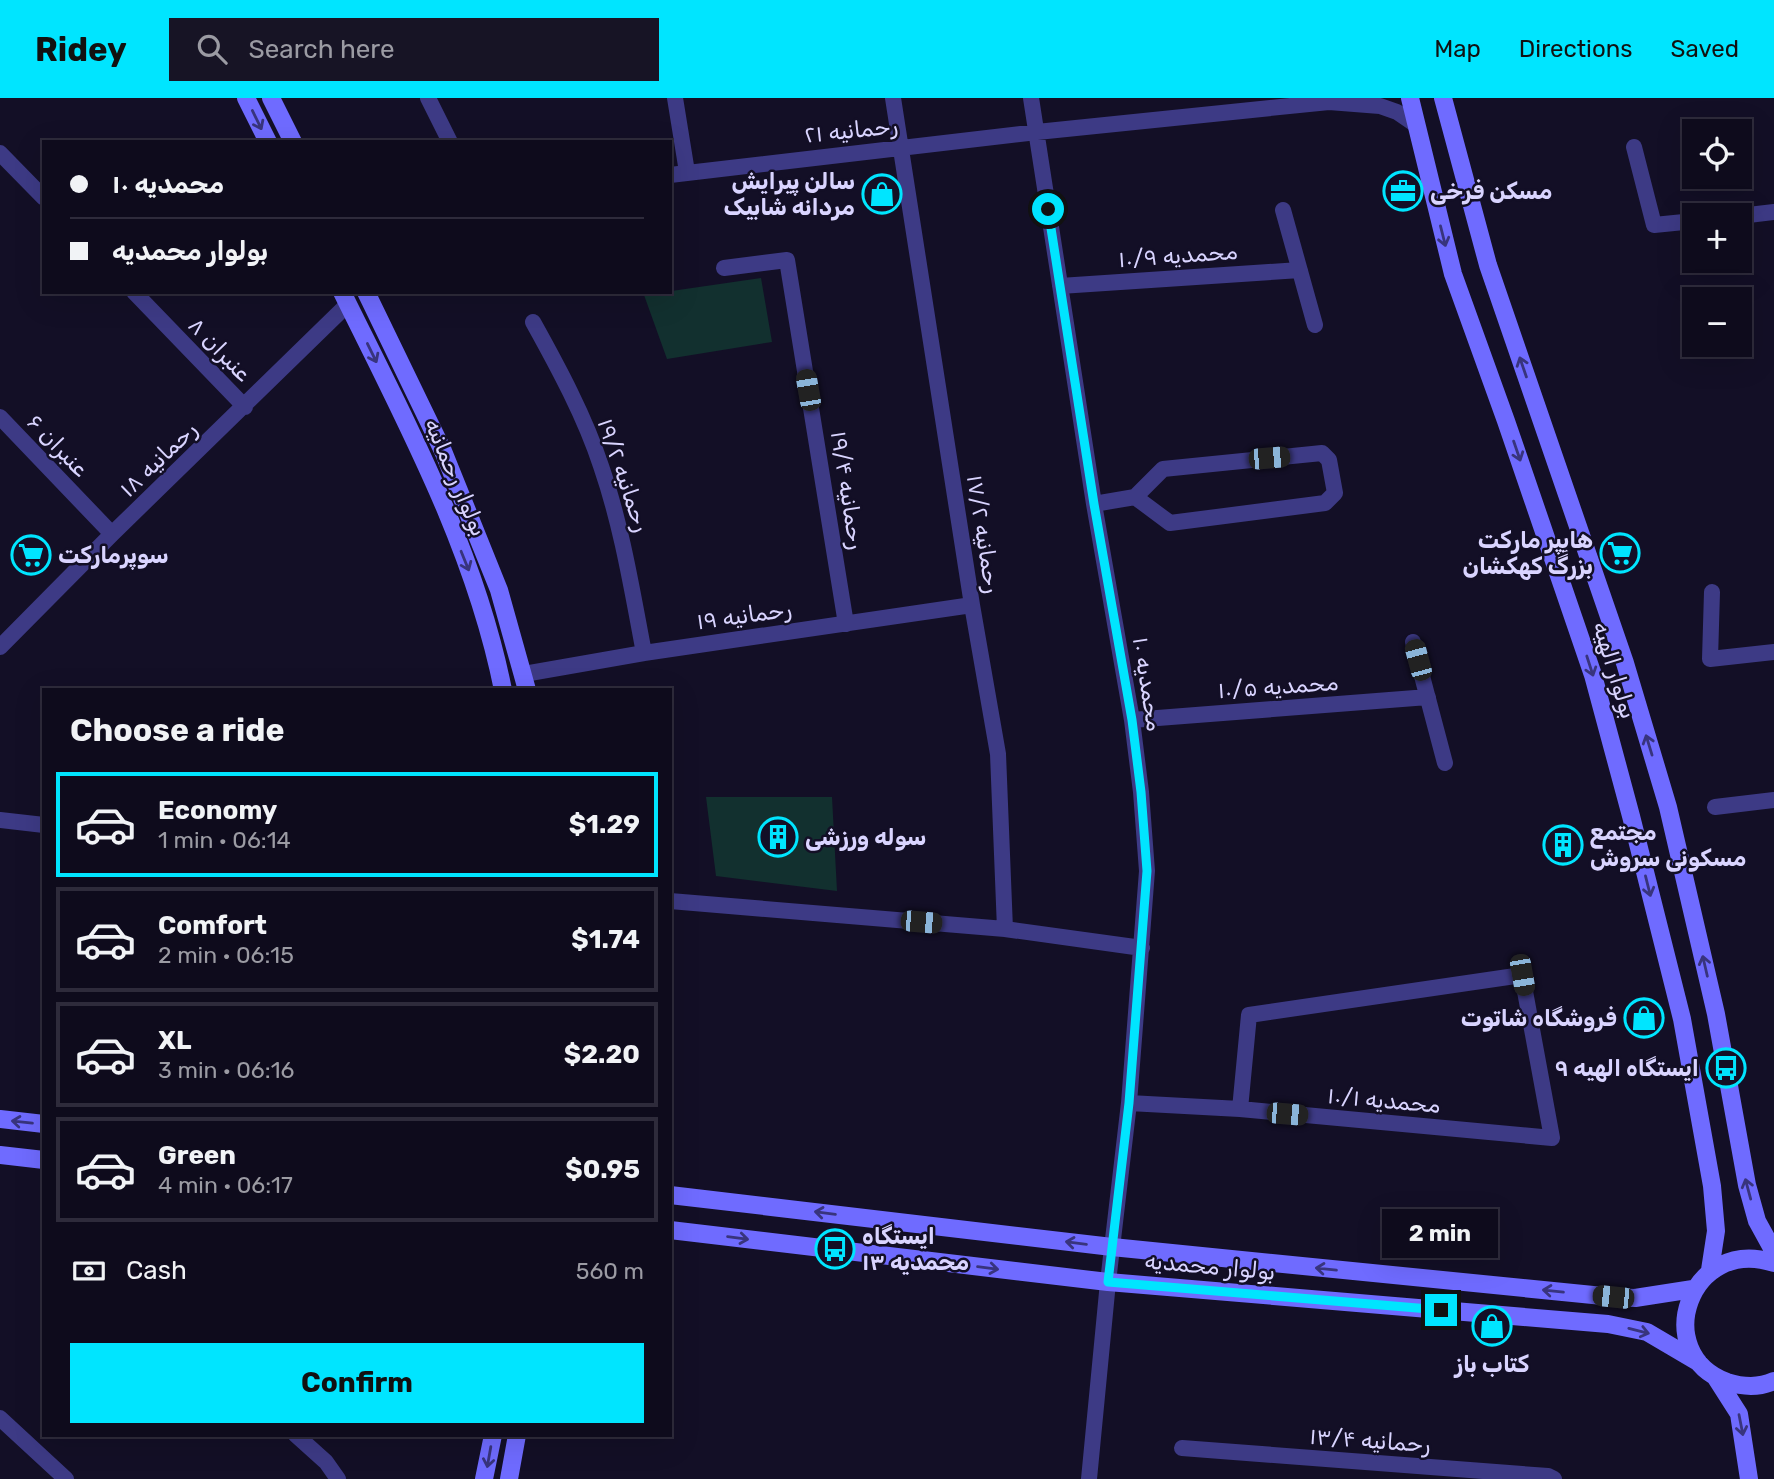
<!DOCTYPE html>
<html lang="en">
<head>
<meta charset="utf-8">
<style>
  :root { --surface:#0e0b1c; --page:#171425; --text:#f1f3f6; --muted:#9b9ba3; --line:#2e2b3b; --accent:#00e5ff }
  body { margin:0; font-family:Rubik,Cairo,sans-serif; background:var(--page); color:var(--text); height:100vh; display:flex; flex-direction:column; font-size:26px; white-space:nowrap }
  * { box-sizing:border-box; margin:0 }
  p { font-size:23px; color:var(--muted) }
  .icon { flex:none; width:38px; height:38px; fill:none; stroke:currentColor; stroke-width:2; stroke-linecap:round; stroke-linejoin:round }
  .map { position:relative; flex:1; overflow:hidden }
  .panel { position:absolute; left:42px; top:590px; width:630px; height:749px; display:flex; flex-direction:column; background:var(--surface); border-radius:0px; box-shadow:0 7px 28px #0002,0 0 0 2px var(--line) }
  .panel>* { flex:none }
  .hud { position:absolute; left:42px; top:42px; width:630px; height:154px; border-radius:0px; box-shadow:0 7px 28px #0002,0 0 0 2px var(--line); display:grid; align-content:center; height:154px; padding:0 28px; background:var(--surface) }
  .fabs { position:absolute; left:1682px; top:21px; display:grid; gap:14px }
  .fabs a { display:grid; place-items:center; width:70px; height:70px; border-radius:0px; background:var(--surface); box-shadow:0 7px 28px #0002,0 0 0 2px var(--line); font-size:35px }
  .end { position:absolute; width:32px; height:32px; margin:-16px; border:9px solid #00e5ff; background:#111; box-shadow:0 0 0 4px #111 }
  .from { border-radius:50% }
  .bubble { position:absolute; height:49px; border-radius:0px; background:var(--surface); box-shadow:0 7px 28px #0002,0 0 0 2px var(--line); font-size:23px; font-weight:700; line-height:49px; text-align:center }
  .car { position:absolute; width:21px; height:42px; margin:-21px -10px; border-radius:9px; box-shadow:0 0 5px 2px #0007; background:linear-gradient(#222 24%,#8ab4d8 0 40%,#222 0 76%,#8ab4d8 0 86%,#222 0) }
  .hud b { display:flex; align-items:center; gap:24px; height:66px; font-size:26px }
  .hud b+b { border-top:2px solid var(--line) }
  .hud i { width:18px; height:18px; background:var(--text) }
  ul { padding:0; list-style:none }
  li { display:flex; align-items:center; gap:21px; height:105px; margin:0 14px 10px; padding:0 14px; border:4px solid var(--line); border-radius:0px }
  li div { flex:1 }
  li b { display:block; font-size:26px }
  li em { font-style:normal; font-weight:700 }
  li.selected { border-color:var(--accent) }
  li>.icon { width:63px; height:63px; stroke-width:1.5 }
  h2 { padding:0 28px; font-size:32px; line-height:84px }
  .pay { display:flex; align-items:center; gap:18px; height:77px; padding:0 28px; font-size:26px }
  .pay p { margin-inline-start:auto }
  .primary-button { display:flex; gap:14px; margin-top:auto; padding:14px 28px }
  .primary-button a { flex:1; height:80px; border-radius:0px; background:var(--accent); color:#111; font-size:28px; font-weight:700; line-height:80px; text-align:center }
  header { display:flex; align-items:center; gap:42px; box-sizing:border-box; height:98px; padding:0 35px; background:var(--accent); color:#111 }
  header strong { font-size:33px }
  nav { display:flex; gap:38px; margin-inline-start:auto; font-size:24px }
  .search { width:490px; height:63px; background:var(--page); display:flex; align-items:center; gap:18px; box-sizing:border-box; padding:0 24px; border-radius:0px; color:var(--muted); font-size:26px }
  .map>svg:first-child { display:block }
  .green { fill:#12302f }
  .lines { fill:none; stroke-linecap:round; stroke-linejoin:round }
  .street { stroke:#3d3a85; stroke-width:16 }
  .secondary { stroke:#6f6bff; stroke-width:18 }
  .oneway { stroke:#38347d }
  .route { stroke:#00e5ff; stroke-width:9 }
  .labels { text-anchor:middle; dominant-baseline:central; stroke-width:5; stroke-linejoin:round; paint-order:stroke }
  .street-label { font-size:23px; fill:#d9d4ff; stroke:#130f26 }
  .poi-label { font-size:23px; font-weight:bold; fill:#d9d4ff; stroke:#130f26; text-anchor:start }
</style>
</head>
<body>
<header>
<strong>Ridey</strong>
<div class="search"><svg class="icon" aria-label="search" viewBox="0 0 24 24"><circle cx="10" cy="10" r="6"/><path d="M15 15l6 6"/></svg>Search here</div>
<nav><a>Map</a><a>Directions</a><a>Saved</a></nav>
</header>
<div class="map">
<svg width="1774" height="1381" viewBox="0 0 1774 1381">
  <rect width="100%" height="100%" fill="#130f26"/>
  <path class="green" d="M761 180 772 244 667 261 644 197Z
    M706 699H832L837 793 716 778Z"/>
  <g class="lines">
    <path class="street" d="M428 0 450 44
      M675 0 687 74
      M893 0 972 507 998 656 1005 831
      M1031 0 1094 406 1132 622 1141 694 1147 773 1129 1005 1108 1184 1089 1381
      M1634 49 1654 127 1694 123
      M0 55 44 100
      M670 77 1037 34 1329 4 1380 8 1397 14 1416 27
      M1283 112 1315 227
      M1740 118 1774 114
      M724 170 787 162 846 526
      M1060 188 1300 172
      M134 194 245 309
      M533 224C558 269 585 319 601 368 622 429 632 492 644 555
      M0 319 112 436
      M1094 406 1135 399 1170 425 1325 405 1335 395 1329 362 1322 355 1163 371 1135 399
      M1712 494 1710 561 1774 554
      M1413 544 1445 665
      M0 549 112 436 348 206
      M524 576 644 555 972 507
      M1132 622 1428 599
      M1715 709 1774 702
      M0 722 44 727
      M670 803 1005 831 1142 850
      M1129 1005 1240 1011 1552 1040 1522 877 1249 917 1240 1011
      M0 1320 66 1381
      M296 1337 326 1364 338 1381
      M1182 1350 1548 1378 1554 1381"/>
    <path class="secondary" d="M246 0 268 44
      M271 0 293 44
      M1410 0 1453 176 1506 323 1593 577 1631 718 1682 921 1712 1088 1716 1133 1710 1172
      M1443 0 1488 167 1625 565 1668 709 1716 916 1747 1087 1757 1123 1774 1154
      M342 194C405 322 475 451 503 592
      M366 194 443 353 499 492 527 592
      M0 1021 44 1026
      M0 1057 44 1062
      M670 1097 1112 1149 1613 1199 1635 1200 1693 1191
      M670 1132 1108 1184 1608 1226 1647 1234 1698 1264
      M1774 1165C1690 1137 1649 1255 1727 1284 1743 1289 1759 1290 1774 1283
      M1716 1280 1739 1316 1749 1381
      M484 1381 493 1337
      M509 1381 517 1337"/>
  </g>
  <defs><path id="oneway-shaft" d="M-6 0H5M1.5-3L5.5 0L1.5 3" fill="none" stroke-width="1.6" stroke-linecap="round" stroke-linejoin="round" transform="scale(1.75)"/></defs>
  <g class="oneway">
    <use href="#oneway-shaft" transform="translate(257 22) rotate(64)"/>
    <use href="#oneway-shaft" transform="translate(1443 138) rotate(76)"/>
    <use href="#oneway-shaft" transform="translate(372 255) rotate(64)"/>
    <use href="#oneway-shaft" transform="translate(1523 269) rotate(-109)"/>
    <use href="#oneway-shaft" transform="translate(1517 353) rotate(71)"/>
    <use href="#oneway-shaft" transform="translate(465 463) rotate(68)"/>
    <use href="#oneway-shaft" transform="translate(1590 568) rotate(72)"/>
    <use href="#oneway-shaft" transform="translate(1649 647) rotate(-107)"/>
    <use href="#oneway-shaft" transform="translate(1648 788) rotate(76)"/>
    <use href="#oneway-shaft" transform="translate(1705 868) rotate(-103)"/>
    <use href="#oneway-shaft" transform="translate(22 1024) rotate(-174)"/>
    <use href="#oneway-shaft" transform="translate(1748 1091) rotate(-105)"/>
    <use href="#oneway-shaft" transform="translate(825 1115) rotate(-173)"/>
    <use href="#oneway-shaft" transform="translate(738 1140) rotate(7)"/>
    <use href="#oneway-shaft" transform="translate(1076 1145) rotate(-173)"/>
    <use href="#oneway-shaft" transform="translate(988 1170) rotate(7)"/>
    <use href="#oneway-shaft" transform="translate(1326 1171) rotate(-174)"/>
    <use href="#oneway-shaft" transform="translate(1553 1193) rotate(-174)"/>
    <use href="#oneway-shaft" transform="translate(1639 1233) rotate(14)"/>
    <use href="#oneway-shaft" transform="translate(1741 1327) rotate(79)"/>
    <use href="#oneway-shaft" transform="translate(489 1359) rotate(100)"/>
  </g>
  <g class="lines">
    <path class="route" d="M1048 111 1094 406 1132 622 1141 694 1147 773 1129 1005 1108 1184 1441 1212"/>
  </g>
  <defs>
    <g id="office-ring" transform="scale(2.0125)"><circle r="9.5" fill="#130f26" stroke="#00e5ff" stroke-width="1.5"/><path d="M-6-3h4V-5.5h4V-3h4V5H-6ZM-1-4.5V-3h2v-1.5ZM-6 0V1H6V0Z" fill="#00e5ff"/></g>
    <g id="shop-ring" transform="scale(2.0125)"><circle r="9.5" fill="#130f26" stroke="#00e5ff" stroke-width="1.5"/><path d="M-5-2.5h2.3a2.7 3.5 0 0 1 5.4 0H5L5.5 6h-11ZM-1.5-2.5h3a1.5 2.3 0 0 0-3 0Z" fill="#00e5ff"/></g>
    <g id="supermarket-ring" transform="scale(2.0125)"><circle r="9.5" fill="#130f26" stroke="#00e5ff" stroke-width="1.5"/><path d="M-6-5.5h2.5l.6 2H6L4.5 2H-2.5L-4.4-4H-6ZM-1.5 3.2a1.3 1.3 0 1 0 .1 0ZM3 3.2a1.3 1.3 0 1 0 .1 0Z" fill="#00e5ff"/></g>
    <g id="building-ring" transform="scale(2.0125)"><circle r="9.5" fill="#130f26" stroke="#00e5ff" stroke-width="1.5"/><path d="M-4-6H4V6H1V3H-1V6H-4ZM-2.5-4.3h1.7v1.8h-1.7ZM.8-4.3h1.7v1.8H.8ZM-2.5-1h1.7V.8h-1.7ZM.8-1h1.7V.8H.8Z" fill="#00e5ff"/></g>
    <g id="bus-ring" transform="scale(2.0125)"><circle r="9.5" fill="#130f26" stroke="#00e5ff" stroke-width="1.5"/><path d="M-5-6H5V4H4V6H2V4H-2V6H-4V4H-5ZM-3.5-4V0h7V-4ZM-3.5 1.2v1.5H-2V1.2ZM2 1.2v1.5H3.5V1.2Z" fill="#00e5ff"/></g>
  </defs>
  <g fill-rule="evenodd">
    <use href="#office-ring" x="1403" y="93"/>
    <use href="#shop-ring" x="882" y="96"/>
    <use href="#supermarket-ring" x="1620" y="455"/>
    <use href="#supermarket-ring" x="31" y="457"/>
    <use href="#building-ring" x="778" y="739"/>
    <use href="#building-ring" x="1563" y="747"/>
    <use href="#shop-ring" x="1644" y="920"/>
    <use href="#bus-ring" x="1726" y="970"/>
    <use href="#bus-ring" x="835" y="1151"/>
    <use href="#shop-ring" x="1492" y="1228"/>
  </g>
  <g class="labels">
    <g class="street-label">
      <text transform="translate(851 32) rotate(-6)">رحمانیه ۲۱</text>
      <text transform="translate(1178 157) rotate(-4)">محمدیه ۱۰/۹</text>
      <text transform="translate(220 251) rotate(46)">عنبران ۸</text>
      <text transform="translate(58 347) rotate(46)">عنبران ۶</text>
      <text transform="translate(158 361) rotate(-44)">رحمانیه ۱۸</text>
      <text transform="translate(624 377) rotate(71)">رحمانیه ۱۹/۲</text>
      <text transform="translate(456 379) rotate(67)">بولوار رحمانیه</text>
      <text transform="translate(848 392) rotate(81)">رحمانیه ۱۹/۴</text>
      <text transform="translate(984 436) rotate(81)">رحمانیه ۱۷/۲</text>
      <text transform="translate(744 517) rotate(-8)">رحمانیه ۱۹</text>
      <text transform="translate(1615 572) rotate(73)">بولوار الهیه</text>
      <text transform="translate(1148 586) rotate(81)">محمدیه ۱۰</text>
      <text transform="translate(1278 588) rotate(-4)">محمدیه ۱۰/۵</text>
      <text transform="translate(1384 1002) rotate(5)">محمدیه ۱۰/۱</text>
      <text transform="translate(1210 1168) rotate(5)">بولوار محمدیه</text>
      <text transform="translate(1370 1342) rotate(4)">رحمانیه ۱۳/۴</text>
    </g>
    <g class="poi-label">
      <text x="855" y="83" text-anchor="end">سالن پیرایش<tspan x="855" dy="26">مردانه شابیک</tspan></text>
      <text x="1430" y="93">مسکن فرخی</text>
      <text x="1593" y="442" text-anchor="end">هایپر مارکت<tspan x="1593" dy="26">بزرگ کهکشان</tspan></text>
      <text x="58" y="457">سوپرمارکت</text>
      <text x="1590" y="734">مجتمع<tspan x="1590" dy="26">مسکونی سروش</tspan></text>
      <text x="805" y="739">سوله ورزشی</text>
      <text x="1617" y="920" text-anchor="end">فروشگاه شاتوت</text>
      <text x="1699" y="970" text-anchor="end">ایستگاه الهیه ۹</text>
      <text x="862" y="1138">ایستگاه<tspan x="862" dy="26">محمدیه ۱۳</tspan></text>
      <text x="1492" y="1266" text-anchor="middle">کتاب باز</text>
    </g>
  </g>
</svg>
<div class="fabs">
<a><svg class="icon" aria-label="locate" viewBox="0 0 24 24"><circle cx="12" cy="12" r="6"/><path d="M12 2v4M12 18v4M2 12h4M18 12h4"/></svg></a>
<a>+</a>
<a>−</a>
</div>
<i class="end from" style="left:1048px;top:111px"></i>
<i class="end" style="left:1441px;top:1212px"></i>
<div class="bubble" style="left:1382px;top:1111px;width:116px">2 min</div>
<i class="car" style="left:808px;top:292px;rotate:350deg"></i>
<i class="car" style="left:1269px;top:360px;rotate:85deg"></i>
<i class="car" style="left:1418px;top:562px;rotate:345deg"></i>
<i class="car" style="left:921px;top:824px;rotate:95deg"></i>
<i class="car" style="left:1522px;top:877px;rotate:170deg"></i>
<i class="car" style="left:1287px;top:1016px;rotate:95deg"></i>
<i class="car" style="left:1613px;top:1199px;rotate:276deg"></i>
<div class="hud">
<b><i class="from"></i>محمدیه ۱۰</b>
<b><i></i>بولوار محمدیه</b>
</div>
<section class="panel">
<h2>Choose a ride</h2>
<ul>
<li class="selected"><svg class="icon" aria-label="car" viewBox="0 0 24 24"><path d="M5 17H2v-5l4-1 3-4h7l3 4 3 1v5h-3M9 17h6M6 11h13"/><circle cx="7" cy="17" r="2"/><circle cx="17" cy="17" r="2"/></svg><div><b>Economy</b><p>1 min · 06:14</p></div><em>$1.29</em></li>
<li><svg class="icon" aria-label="car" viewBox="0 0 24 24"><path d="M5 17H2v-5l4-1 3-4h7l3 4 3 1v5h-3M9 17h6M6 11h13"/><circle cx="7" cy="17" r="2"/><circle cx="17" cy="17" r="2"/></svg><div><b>Comfort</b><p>2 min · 06:15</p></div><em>$1.74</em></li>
<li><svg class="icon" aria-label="car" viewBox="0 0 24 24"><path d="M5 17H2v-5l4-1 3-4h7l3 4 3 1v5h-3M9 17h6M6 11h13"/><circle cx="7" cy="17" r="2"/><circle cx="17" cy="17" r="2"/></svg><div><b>XL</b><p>3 min · 06:16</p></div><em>$2.20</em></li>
<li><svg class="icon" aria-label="car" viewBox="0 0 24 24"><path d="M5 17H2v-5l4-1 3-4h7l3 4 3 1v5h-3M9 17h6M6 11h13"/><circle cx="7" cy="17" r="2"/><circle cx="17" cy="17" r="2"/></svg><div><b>Green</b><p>4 min · 06:17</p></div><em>$0.95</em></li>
</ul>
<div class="pay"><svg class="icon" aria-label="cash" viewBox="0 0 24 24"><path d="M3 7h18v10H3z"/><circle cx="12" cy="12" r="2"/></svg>Cash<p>560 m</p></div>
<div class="primary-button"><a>Confirm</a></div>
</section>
</div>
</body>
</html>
